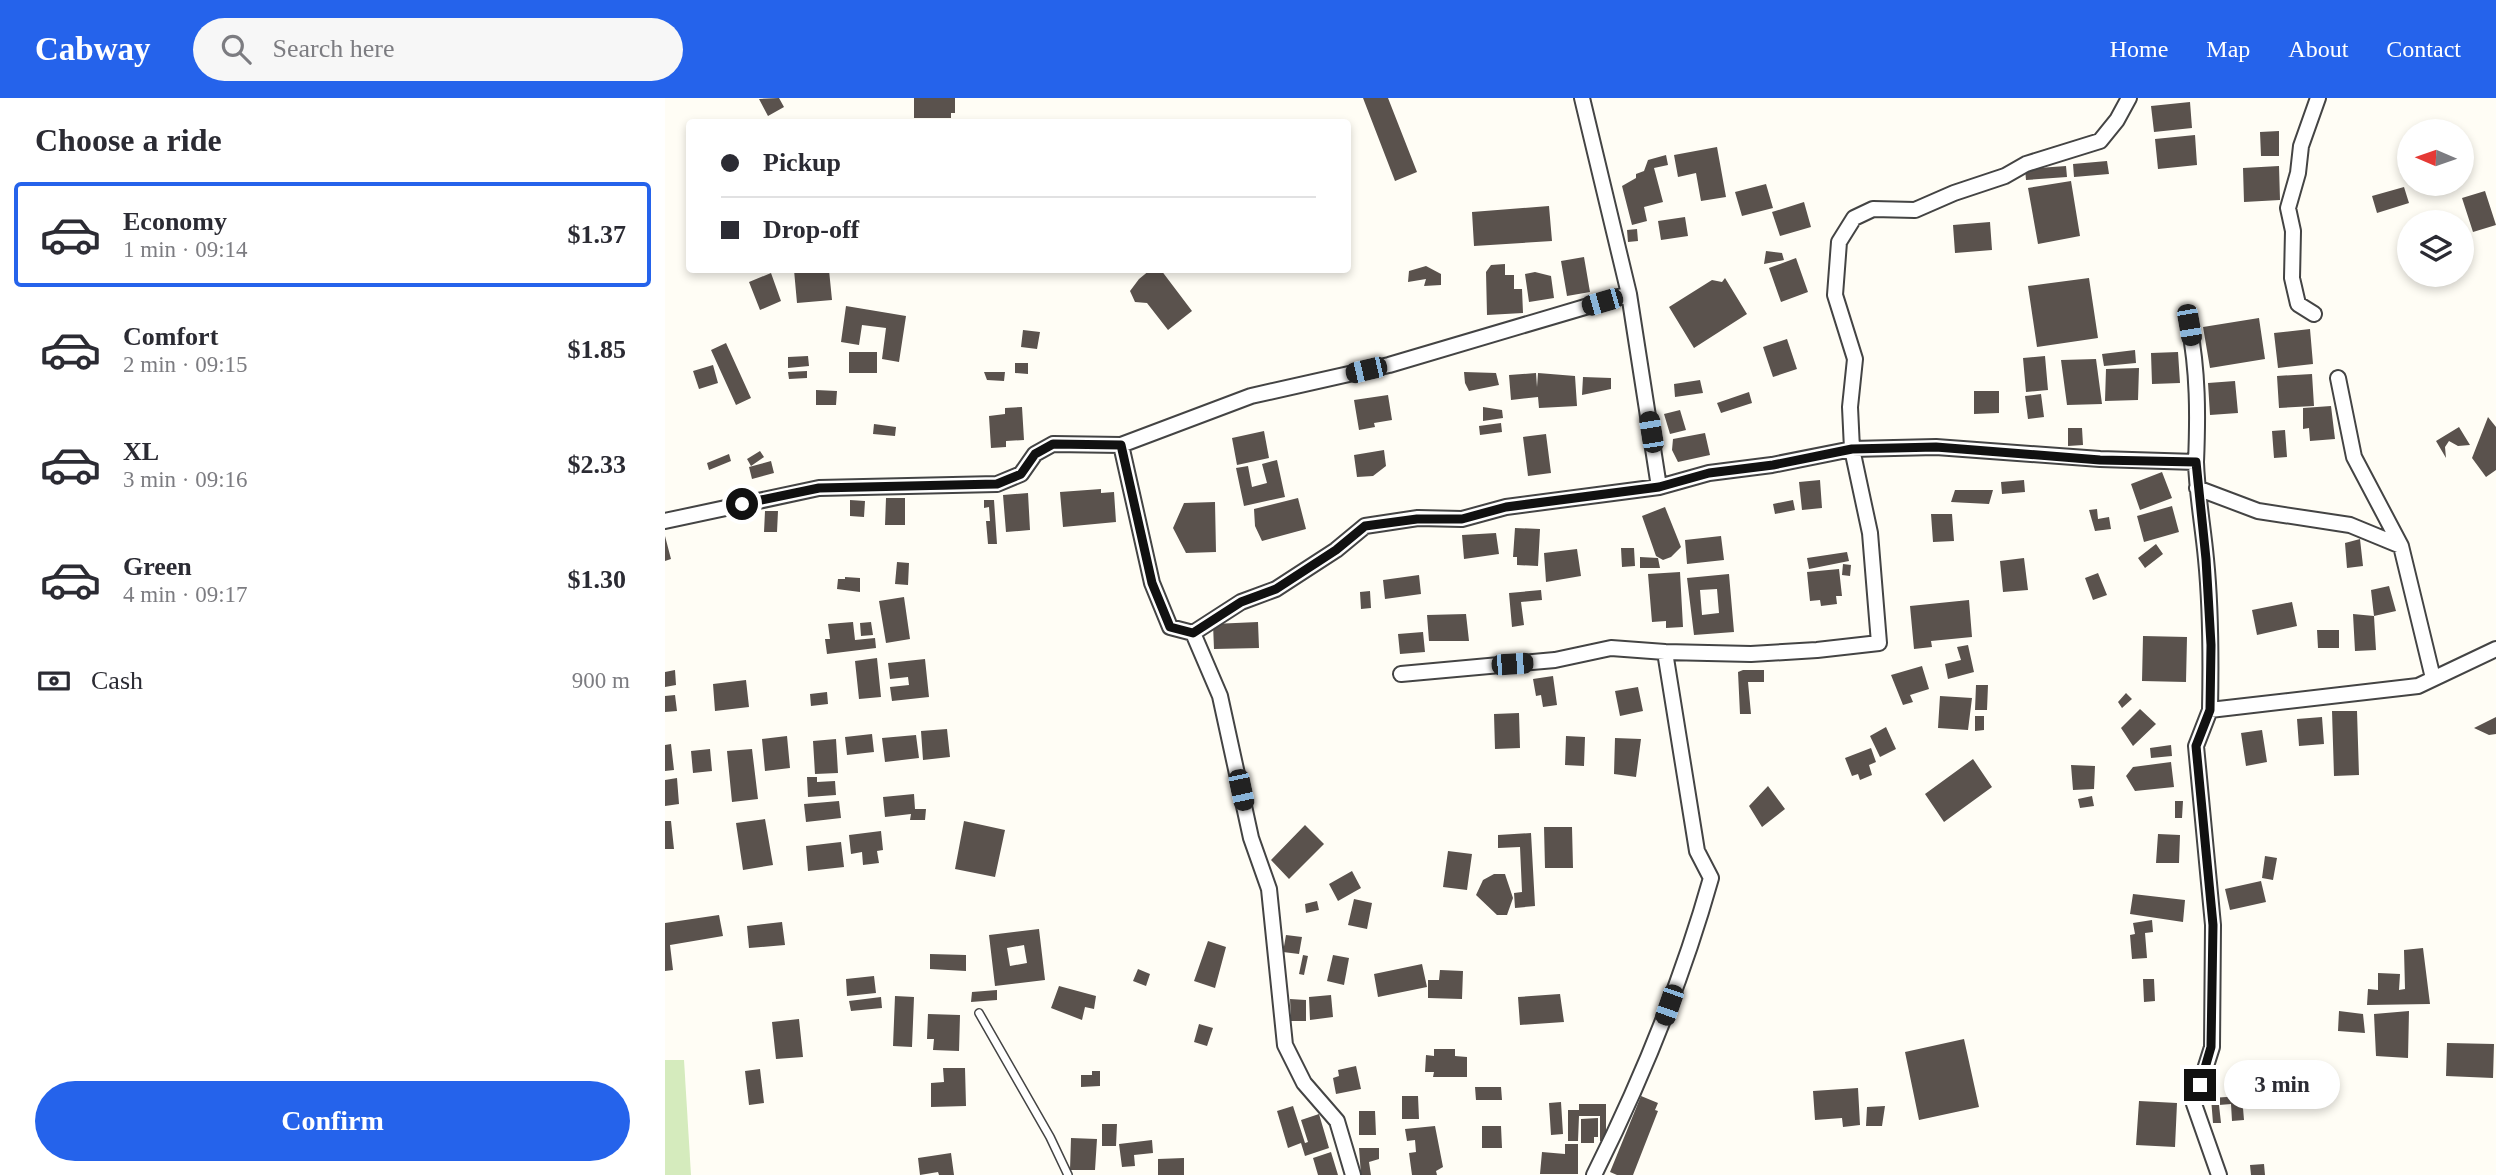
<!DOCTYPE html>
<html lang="en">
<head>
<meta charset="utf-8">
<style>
  :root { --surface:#fff; --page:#f7f7f7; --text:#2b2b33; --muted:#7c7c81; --line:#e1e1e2; --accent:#2563eb }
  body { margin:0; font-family:"Times New Roman",serif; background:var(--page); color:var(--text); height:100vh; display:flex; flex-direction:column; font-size:26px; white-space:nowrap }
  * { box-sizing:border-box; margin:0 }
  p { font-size:23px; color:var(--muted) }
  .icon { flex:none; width:38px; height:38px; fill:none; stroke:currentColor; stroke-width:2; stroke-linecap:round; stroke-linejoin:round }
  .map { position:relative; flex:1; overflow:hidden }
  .drawer { display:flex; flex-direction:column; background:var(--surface); width:665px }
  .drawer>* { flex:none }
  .banner { position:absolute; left:21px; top:21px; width:665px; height:154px; border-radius:7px; box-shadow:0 4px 10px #0003; display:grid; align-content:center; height:154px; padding:0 35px; background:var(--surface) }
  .needle { width:46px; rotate:272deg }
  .controls { position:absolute; left:1732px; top:21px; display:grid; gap:14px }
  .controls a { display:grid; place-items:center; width:77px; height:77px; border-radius:50%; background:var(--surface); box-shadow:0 4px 10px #0003; font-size:35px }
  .end { position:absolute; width:32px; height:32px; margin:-16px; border:9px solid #111; background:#fff; box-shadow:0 0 0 4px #fff }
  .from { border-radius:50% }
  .bubble { position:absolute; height:49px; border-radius:24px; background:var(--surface); box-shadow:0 4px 10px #0003; font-size:23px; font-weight:600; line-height:49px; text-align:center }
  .car { position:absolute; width:21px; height:42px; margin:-21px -10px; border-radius:9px; box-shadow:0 0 5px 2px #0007; background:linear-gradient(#222 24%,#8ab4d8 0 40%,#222 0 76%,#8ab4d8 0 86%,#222 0) }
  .banner b { display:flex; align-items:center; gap:24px; height:66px; font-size:26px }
  .banner b+b { border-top:2px solid var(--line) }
  .banner i { width:18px; height:18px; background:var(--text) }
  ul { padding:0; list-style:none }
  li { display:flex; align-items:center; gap:21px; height:105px; margin:0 14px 10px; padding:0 21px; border:4px solid transparent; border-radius:7px }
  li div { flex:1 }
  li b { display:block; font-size:26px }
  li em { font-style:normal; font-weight:600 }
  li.on { border-color:var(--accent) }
  li>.icon { width:63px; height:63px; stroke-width:1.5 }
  h2 { padding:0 35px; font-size:32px; line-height:84px }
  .pay { display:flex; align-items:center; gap:18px; height:77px; padding:0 35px; font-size:26px }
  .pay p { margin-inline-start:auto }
  .cta { display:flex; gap:14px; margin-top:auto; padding:14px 35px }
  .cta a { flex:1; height:80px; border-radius:42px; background:var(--accent); color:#fff; font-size:28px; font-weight:600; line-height:80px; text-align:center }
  header { display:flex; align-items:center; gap:42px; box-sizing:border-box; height:98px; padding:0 35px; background:var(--accent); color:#fff }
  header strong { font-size:33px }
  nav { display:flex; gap:38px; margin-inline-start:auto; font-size:24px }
  .search { width:490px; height:63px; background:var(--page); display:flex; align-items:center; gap:18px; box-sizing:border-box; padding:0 24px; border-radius:38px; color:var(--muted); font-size:26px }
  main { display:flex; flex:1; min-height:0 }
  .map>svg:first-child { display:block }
  .green { fill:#d5ebbd }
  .building { fill:#5a524d; fill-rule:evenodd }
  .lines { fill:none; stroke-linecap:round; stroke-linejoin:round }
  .lane-casing { stroke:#444; stroke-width:10 }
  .street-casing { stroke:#444; stroke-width:18 }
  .lane { stroke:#fff; stroke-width:7 }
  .street { stroke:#fff; stroke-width:14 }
  .route { stroke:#111; stroke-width:9 }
</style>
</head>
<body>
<header>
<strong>Cabway</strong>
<div class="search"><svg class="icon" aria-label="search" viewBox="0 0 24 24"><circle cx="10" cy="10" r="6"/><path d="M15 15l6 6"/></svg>Search here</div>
<nav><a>Home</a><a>Map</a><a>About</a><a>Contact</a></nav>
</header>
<main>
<section class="drawer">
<h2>Choose a ride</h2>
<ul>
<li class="on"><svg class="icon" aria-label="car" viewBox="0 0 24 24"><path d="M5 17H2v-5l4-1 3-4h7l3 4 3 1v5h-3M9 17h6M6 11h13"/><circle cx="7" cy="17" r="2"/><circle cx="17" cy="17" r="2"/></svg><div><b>Economy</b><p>1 min · 09:14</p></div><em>$1.37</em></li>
<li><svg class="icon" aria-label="car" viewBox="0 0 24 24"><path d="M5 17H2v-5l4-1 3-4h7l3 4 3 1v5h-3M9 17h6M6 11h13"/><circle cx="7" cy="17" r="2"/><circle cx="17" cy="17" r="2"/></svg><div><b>Comfort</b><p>2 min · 09:15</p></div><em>$1.85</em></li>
<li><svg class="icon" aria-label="car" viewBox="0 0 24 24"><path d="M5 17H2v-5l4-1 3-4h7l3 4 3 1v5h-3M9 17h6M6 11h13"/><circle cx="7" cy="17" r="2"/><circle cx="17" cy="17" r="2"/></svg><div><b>XL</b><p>3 min · 09:16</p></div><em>$2.33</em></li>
<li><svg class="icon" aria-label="car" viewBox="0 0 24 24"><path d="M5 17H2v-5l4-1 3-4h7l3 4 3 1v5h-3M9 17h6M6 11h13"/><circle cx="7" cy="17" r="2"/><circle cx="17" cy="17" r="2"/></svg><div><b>Green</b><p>4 min · 09:17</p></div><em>$1.30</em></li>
</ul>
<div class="pay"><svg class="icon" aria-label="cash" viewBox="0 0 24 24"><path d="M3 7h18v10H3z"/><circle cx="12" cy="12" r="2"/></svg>Cash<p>900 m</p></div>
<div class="cta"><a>Confirm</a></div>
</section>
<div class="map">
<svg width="1831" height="1077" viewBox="0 0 1831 1077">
  <rect width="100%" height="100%" fill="#fffdf5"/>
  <path class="green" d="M0 962H19L26 1077H0Z"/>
  <path class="building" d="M114 0 119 9 103 18 94 1Z
    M249 0H290V15H286V20H249Z
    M698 0H723L752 74 730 83Z
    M1525 4 1527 30 1489 34 1486 8Z
    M1614 33V58H1596L1595 34Z
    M1530 37 1532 67 1493 71 1490 41Z
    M1052 49 1061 99 1036 103 1031 75 1013 79 1009 57Z
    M1001 57 1003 67 989 70 998 104 979 109 982 123 967 127 957 88 971 80V76L979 73 983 62Z
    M1442 63 1444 76 1409 79 1408 66Z
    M1401 68 1402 79 1361 82 1360 71Z
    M1614 68 1615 102 1579 104 1578 70Z
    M1406 83 1415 138 1373 146 1363 90Z
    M1101 86 1108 110 1077 118 1070 94Z
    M1739 89 1744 105 1712 115 1707 98Z
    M1820 93 1831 127 1808 134 1797 100Z
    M1139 104 1146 129 1115 138 1107 114Z
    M884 108 887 143 809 148 807 114Z
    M1020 119 1023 138 996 142 993 123Z
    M1325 124 1327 152 1290 155 1288 127Z
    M972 131 973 143 963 144 962 132Z
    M1101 153 1117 155 1119 162 1099 166Z
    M919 159 925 194 902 198 896 163Z
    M1131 160 1143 194 1116 204 1104 170Z
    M840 166V177H849V191H857L858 215 822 217 821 174 826 167Z
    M761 168 776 176V187L759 188 761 181 743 184 744 173Z
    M129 172H164L167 202 132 205Z
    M485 172H496L527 213 503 232 482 205 470 204 465 193 474 181Z
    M870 174 886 178 889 200 864 204 860 176Z
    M106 175 116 203 95 212 84 184Z
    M1060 180 1082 216 1029 250 1004 209 1047 182 1057 184Z
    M1424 180 1433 240 1372 249 1363 188Z
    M181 208 241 218 234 264 217 261 221 230 197 227 194 247 176 244Z
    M1594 220 1600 261 1545 270 1538 229Z
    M1645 231 1648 266 1613 270 1609 235Z
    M358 232 375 234 372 251 356 249Z
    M1122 241 1132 271 1108 279 1098 249Z
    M61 245 86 300 71 307 46 252Z
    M1470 252 1471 265 1439 268 1437 256Z
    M184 254H212V275H184Z
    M1513 254 1515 285 1487 286 1486 255Z
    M143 258 144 268 123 270V259Z
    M1380 258 1383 292 1361 294 1358 260Z
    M1431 261 1437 306 1402 307 1396 262Z
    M350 265H363V276L350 275Z
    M48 267 53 285 34 291 28 273Z
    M1474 270 1473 302 1440 303 1441 271Z
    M142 273V280L124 281 123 274Z
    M319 274H340L339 283 322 282Z
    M799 274 831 275 834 287 804 293 800 285Z
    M871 275 872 289 873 275 910 278 912 308 874 310 873 299 846 302 844 277Z
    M1647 276 1649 308 1614 310 1612 278Z
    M918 279 946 280V291L917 297Z
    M1035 282 1038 295 1010 299 1009 286Z
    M1570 283 1573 315 1545 317 1543 285Z
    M151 292 172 293 171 307H151Z
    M1309 293H1334V315L1309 316Z
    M1084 294 1087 305 1056 315 1052 305Z
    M1376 296 1379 319 1363 321 1360 298Z
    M723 297 727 322 709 325 710 329 694 332 689 302Z
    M1666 308 1670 341 1645 343 1644 330 1638 331V310Z
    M357 309 359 342 341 343V349L326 350 324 318 340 316V310Z
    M818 309 837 312 838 320 818 323Z
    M1015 312 1021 332 1005 336 999 316Z
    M1823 319 1831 329V372L1821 379 1807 360Z
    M836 325 837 334 815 337 814 328Z
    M209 326 231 329 230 338 208 336Z
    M1794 329 1805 347 1793 348 1784 343 1780 349 1781 360 1771 343Z
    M1403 330H1417L1418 347 1403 348Z
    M1620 332 1622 359 1609 360 1607 333Z
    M599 333 604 360 572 367 567 340Z
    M1040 335 1045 357 1013 364 1007 352 1008 341Z
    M881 336 886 375 863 378 858 339Z
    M719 352 721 368 708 378 692 379 689 357Z
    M95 353 99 359 86 368 82 361Z
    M64 356 66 363 44 372 42 365Z
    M612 362 620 399 579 408 571 370 583 368 587 389 602 385 597 366Z
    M106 363 109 375 87 381 84 369Z
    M1497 374 1507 400 1475 412 1466 386Z
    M1155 382 1157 410 1137 412 1134 384Z
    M1359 382 1360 394 1337 396 1336 384Z
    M436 391V395L449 394 451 424 398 429 395 394Z
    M1290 392H1328L1324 406 1286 404Z
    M363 395 365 432 341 434 338 397Z
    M221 400H240V427H220Z
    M633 400 641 431 597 443 590 428 589 411Z
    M185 402 200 403 199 419 185 418Z
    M319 402H329L332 446H323L321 423H325L324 409 319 410Z
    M1128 402 1130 412 1110 416 1108 406Z
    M550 404 551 454 521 455 508 430 519 405Z
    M1507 408 1514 434 1479 444 1472 418Z
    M1000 409 1016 449 1006 459 998 462 991 458 977 418Z
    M1432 411 1433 421 1444 419 1446 431 1430 433 1424 412Z
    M100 413H113L112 434H99Z
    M1266 416H1287L1289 443 1268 444Z
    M850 430 875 431 873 468 852 467V459H848Z
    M831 435 834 456 799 461 797 437Z
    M0 438 6 461 0 463Z
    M1056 438 1059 462 1022 466 1020 442Z
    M1695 441 1698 468 1682 470 1680 445Z
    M1491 446 1498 456 1480 470 1473 460Z
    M956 450H969L970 468 957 469Z
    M912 451 916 478 881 484 879 455Z
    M1182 454 1184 463 1144 471 1142 460Z
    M975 459 993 460 995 470H975Z
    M1359 460 1363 492 1338 494 1335 463Z
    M232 464 244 465 243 487 230 486Z
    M1178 466 1186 467 1185 478 1177 477Z
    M1174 471 1177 498H1171L1172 506 1156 508 1155 502 1145 503 1142 474Z
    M1015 474 1018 529 1001 530V523L987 524 983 476Z
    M1433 475 1442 497 1428 502 1420 480Z
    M1064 476 1069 534 1029 537 1022 480ZM1052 491 1054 515 1037 517 1035 492Z
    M754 477 756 496 720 501 718 482Z
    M180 479 195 480V494L172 491 173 481H180Z
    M1724 488 1731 513 1709 518 1706 492Z
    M876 492 877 502 856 504 859 527 847 529 844 495Z
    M705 493 706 510 696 511 695 494Z
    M239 499 245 541 221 545 214 503Z
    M1304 502 1307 539 1266 543 1267 549 1249 551 1245 508Z
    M1627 504 1632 528 1592 537 1587 512Z
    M801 516 804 543H764L762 517Z
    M1688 516 1709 518 1711 552 1690 553Z
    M188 524 190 542 210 540 211 550 162 556 160 541H165L163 526Z
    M206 524 208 537 196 538 195 525Z
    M593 524 594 550 549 551 548 526Z
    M1652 532H1674V550H1653Z
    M758 534 760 554 735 556 733 536Z
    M1478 538 1522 539 1521 584 1477 583Z
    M1303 547 1309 574 1283 581 1280 566 1296 562 1292 549Z
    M212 560 216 599 194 601 190 563Z
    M260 561 264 599 227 603 225 589 244 587 243 579 225 581 223 565Z
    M1257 568 1264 591 1245 597 1248 604 1238 607 1226 577Z
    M10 572 11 587 0 589V574Z
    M1078 572H1099V584H1083L1086 616H1075L1073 574Z
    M888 578 892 607 878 609 876 597 871 598 868 581Z
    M81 582 84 609 50 613 48 586Z
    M1311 587H1323L1322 612H1310Z
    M973 589 978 613 955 618 950 593Z
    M162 594 163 606 146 608 145 596Z
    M1461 595 1467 601 1457 610 1453 604Z
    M10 597 12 613 0 614V598Z
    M1275 598 1307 600 1303 632 1273 630Z
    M1475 611 1491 626 1468 648 1456 630Z
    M1667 613H1692L1694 677 1669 678Z
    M854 615 855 650 830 651 829 616Z
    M1310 618H1319V632L1310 633Z
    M1657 619 1659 646 1634 648 1632 621Z
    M1831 619V636L1824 637 1809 630Z
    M1221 629 1231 651 1215 659 1205 638Z
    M282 631 285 659 258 662 256 633Z
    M1597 632 1602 664 1581 668 1576 635Z
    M207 636 209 654 182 657 180 639Z
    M251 637 254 660 220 664 217 640Z
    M122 638 125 670 100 673 97 641Z
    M901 638 920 639 919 668 900 667Z
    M950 640 976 641 971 679 949 676Z
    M171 641 173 675 150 676 148 643Z
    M6 646 9 672 0 673V647Z
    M1506 647 1507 658 1486 660 1485 650Z
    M1206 650 1211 664 1204 667 1207 677 1195 682 1193 676 1187 678 1180 660Z
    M45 651 47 673 28 675 26 653Z
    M87 651 93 701 67 704 62 653Z
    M1308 661 1327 689 1279 724 1260 696Z
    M1506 664 1509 689 1470 693 1461 678 1468 669Z
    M1406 667 1430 668 1429 691 1408 692Z
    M142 679H152V684L170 683 171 697 143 699Z
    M12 680 14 706 0 708V682Z
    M1103 688 1120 711 1097 729 1084 708Z
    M249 696 250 711H261L260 722H245L246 716 220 719 218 699Z
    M1427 698 1429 708 1415 710 1413 701Z
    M174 703 176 720 141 724 139 706Z
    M1510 703H1518L1517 720H1510Z
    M100 721 108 767 78 772 71 725Z
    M0 723H6L9 751H0Z
    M299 723 340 732 330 779 290 771Z
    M640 727 659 746 624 781 606 762Z
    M879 729H907L908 770H880Z
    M216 733 218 752 212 753 214 765 198 767 197 754 186 756 184 737Z
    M866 735 870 808 850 810 849 795 857 794 855 749 833 750V737Z
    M1493 736 1515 737 1514 765H1491Z
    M176 744 179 769 143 773 141 748Z
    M783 753 807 756 802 792 778 789Z
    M1600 758 1612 760 1608 782 1597 780Z
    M687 773 696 790 673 803 664 786Z
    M829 776H840L848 800 842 817H832L811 797 818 782Z
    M1596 783 1601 804 1565 812 1560 791Z
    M1468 796 1520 802 1518 824 1465 816Z
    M689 801 707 805 702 831 683 827Z
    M652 803 654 812 641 815 640 806Z
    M54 817 58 838 5 847 8 872 0 873V825Z
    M1487 822 1488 834 1480 835 1482 860 1467 861 1465 837 1470 836 1468 825Z
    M117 824 120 847 84 850 82 828Z
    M374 831 380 882 330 888 324 837ZM359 847 362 865 345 868 342 850Z
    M621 837 637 839 634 856 618 854Z
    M543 843 561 849 550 890 529 883Z
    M1758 850 1765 906 1702 907 1703 891 1713 892V875L1735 876 1734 892 1740 891 1739 852Z
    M265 856 301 857V873L265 871Z
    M638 857 643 858 639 877 634 876Z
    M668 857 684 860 679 887 662 883Z
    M757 866 762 889 713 899 709 876Z
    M473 871 485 876 481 888 468 883Z
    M775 872 798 873 797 901 763 900V882H774Z
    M209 878 211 895 182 898 181 881Z
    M1478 881H1489L1490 903 1479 904Z
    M394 888 431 898 429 911 420 909 417 922 386 910Z
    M332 892V902L306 904 307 894Z
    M895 896 899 924 855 927 853 899Z
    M666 897 668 919 645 922 644 899Z
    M230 898 249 899 247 949 228 948Z
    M216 899 217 910 186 913 184 903Z
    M625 901 641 902V923H626Z
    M1674 913 1698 916 1700 935 1673 933Z
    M1744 913 1743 960 1711 958 1709 916Z
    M263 916 295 917 294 953 268 952 269 941H262Z
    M134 921 138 959 111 961 107 924Z
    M534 926 548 930 542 948 529 944Z
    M1299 941 1314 1009 1254 1022 1240 954Z
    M1782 945 1829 946 1828 980 1781 978Z
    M769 951H790V958L802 959V979H768L769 974H760L761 957 769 958Z
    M691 968 696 991 671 996 668 980 674 978 673 972Z
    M278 970H300L301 1008 266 1009V985L279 984Z
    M95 971 99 1005 84 1007 80 973Z
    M427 973H435V988L416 989V977H427Z
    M810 989H836L837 1002H811Z
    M1193 990 1195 1027 1178 1029 1177 1020 1150 1022 1148 993Z
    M737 998H753L754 1021H737Z
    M976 998 993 1005 990 1012 993 1013 968 1077H952L945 1074Z
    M1577 998 1579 1022 1567 1023 1566 1006 1554 1007 1556 1025H1548L1546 1000Z
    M1474 1003 1512 1005 1510 1049 1471 1047Z
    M896 1004 898 1036 886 1037 884 1005Z
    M914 1006H941V1043H935V1018H914L913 1043H903V1012H914Z
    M628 1008 640 1045 643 1044 636 1022 654 1016 664 1050 640 1058 636 1045 623 1050 612 1013Z
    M1220 1008 1217 1028H1201L1202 1009Z
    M694 1013H710L711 1037H694Z
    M933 1020V1039H929V1045H916V1021Z
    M437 1026H452L451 1048H437Z
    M770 1028 778 1069 771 1073 772 1077H747L744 1055 751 1054 750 1042 742 1043 740 1031Z
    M817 1028H836L837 1050H817Z
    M406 1040 432 1041 430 1072H405Z
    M487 1042 488 1055 469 1057 470 1068 457 1069 454 1046Z
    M900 1046H913V1076H875L877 1054 900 1056Z
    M694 1050H714V1061L704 1064 706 1077H696Z
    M666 1054 673 1077H653L648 1060Z
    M286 1055 289 1077H274L273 1074 255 1077 253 1060Z
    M519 1060V1077H493V1061Z
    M1599 1066 1600 1077H1586L1585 1067Z"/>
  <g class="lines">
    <g class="lane-casing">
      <path id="lane" d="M314 915 385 1039 403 1077"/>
    </g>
    <g class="street-casing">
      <path id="street" d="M917 0 964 196 994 389
        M1649 216 1633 206 1627 180 1628 133 1623 110 1633 75 1636 48 1653 0
        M1673 280 1689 359 1736 448
        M456 347 487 485 505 529 528 535 576 504 611 491 671 452 700 428 753 420 797 421 841 409 994 389 1044 375 1107 367 1187 351 1271 349 1435 361 1531 364C1533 317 1533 273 1524 227
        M1531 364C1532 397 1538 428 1541 461 1546 511 1546 562 1545 612
        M1532 390 1593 413 1685 427 1736 448 1768 580
        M0 423 154 390 332 386 356 376 370 356 388 346 456 347 586 298 724 267 964 196
        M528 535 555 598 586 740 604 791 620 947 639 985 672 1023 688 1077
        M736 576 890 562 946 550 1000 554
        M929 1077C977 981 1017 883 1046 780L1032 753 1000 554 1086 556 1152 552 1214 545 1205 435 1187 351 1185 309 1190 261 1170 197 1174 144 1189 120 1208 111 1250 112 1289 95 1340 78 1361 66 1435 43 1452 22 1464 0
        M1554 1077 1529 1006 1547 949 1548 827 1531 648 1545 612 1753 588 1831 551"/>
    </g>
    <use href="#lane" class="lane"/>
    <use href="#street" class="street"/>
  </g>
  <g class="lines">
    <path class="route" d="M77 406 154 390 332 386 356 376 370 356 388 346 456 347 487 485 505 529 528 535 576 504 611 491 671 452 700 428 752 421H797L841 409 994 389 1044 375 1108 367 1187 351 1271 349 1435 362 1531 364 1541 461 1546 547 1545 612 1531 648 1548 827 1546 949 1535 987"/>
  </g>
</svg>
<div class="controls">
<a><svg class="needle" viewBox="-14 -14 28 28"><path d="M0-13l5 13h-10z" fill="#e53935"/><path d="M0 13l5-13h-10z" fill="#7c7c81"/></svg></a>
<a><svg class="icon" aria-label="layers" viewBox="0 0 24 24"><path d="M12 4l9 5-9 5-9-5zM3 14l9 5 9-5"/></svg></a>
</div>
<i class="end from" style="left:77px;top:406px"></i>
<i class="end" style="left:1535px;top:987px"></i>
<div class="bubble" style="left:1559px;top:962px;width:116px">3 min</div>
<i class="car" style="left:937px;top:204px;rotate:254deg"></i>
<i class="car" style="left:1524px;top:227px;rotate:170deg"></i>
<i class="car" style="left:701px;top:272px;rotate:257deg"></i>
<i class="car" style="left:986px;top:334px;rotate:351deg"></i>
<i class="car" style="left:847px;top:566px;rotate:86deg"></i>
<i class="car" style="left:576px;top:692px;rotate:168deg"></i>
<i class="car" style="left:1004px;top:907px;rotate:199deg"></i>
<div class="banner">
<b><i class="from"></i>Pickup</b>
<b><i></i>Drop-off</b>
</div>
</div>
</main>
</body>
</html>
